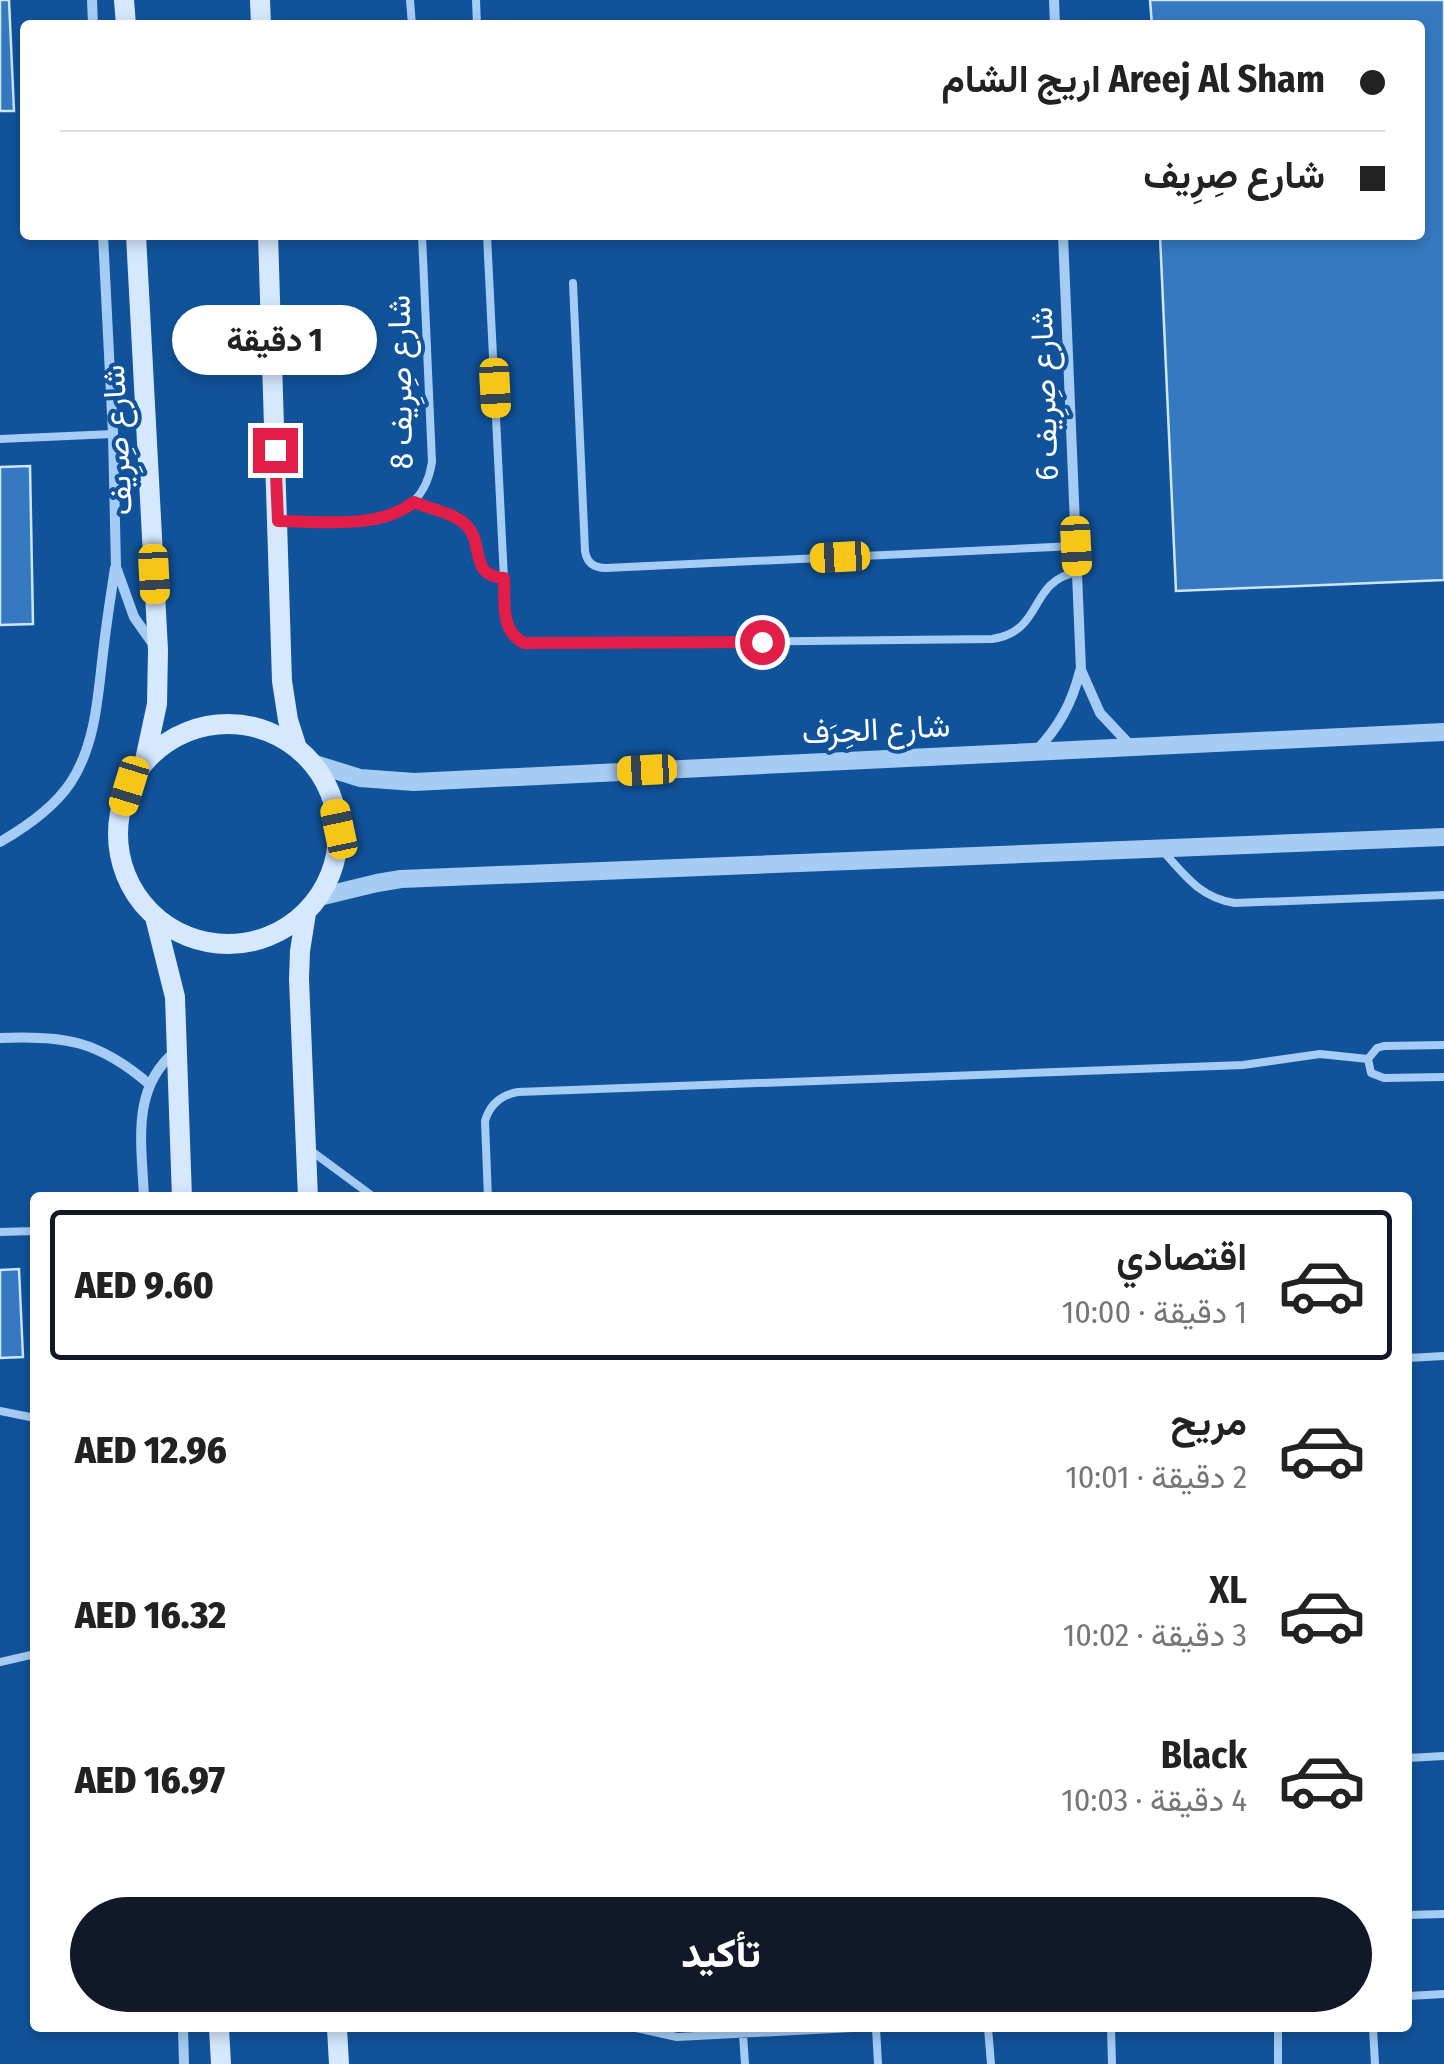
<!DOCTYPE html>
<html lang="ar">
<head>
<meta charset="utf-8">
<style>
  :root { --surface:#fff; --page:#f6f6f6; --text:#222; --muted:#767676; --line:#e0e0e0; --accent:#111827 }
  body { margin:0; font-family:"Fira Sans Condensed",Vazirmatn,sans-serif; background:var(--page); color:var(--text); direction:rtl; height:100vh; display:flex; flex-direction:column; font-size:38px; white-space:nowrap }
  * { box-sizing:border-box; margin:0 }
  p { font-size:32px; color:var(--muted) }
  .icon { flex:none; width:55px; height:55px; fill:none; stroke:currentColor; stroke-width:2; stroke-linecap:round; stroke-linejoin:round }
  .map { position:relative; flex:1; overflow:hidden; direction:ltr }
  .panel { position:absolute; left:30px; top:1192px; width:1382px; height:840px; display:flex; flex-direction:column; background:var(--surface); border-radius:10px; box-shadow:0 5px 15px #0003; direction:rtl }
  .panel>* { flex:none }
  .hud { position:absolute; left:20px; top:20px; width:1405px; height:220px; border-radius:10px; box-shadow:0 5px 15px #0003; direction:rtl; display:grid; align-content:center; height:220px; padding:0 40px; background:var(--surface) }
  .end { position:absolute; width:45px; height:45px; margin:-22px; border:12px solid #e11d48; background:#fff; box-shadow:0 0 0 5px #fff }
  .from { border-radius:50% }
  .bubble { position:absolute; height:70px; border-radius:35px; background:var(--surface); box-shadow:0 5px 15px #0003; font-size:32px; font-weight:800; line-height:70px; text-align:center; direction:rtl }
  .car { position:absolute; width:30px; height:60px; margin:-30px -15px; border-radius:12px; box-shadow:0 0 8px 2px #0007; background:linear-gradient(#f5c518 24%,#345 0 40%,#f5c518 0 76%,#345 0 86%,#f5c518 0) }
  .hud b { display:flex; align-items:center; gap:35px; height:95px; font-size:38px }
  .hud b+b { border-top:2px solid var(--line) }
  .hud i { width:25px; height:25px; background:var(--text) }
  ul { padding:18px 0 0; list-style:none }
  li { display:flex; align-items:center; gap:30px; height:150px; margin:0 20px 15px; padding:0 20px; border:5px solid transparent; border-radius:10px }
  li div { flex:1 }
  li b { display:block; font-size:38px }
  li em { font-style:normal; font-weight:800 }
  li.current { border-color:var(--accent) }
  li>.icon { width:90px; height:90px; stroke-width:1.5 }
  .button { display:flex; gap:20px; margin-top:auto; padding:20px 40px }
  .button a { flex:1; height:115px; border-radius:60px; background:var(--accent); color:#fff; font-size:40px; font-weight:800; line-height:115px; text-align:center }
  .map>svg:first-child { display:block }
  .building { fill:#357ac1; stroke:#cee6fe; stroke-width:2.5 }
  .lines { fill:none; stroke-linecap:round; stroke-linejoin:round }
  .service { stroke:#a5ccf4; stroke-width:8 }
  .minor { stroke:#a5ccf4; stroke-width:10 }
  .tertiary { stroke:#a5ccf4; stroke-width:18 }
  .secondary { stroke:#d5e8fd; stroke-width:20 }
  .route { stroke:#e11d48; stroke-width:12 }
  .labels { text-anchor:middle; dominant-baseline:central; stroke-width:8; stroke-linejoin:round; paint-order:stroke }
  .street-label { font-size:32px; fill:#fff; stroke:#11539b }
</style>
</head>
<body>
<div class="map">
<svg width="1444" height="2064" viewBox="0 0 1444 2064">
  <rect width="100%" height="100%" fill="#11539b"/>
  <path class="building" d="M0 0H9L14 111H0Z
    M1150 0H1444V580L1176 591 1160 235H1420V25H1152Z
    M30 466 33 624 0 625V467Z
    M19 1269 23 1357 0 1358V1270Z"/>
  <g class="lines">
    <path class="service" d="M410 0 412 25
      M476 0 477 25
      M487 235 506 620C510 635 517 642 532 644L992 639C1045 631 1027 582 1077 572
      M573 283 585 551C587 563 594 568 606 568L1075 546
      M0 439 113 434
      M414 503C430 508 454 513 466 525 485 543 468 576 504 578
      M278 521H374C407 514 427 496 432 462L422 235
      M1163 851C1185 876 1201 898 1235 903L1444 895
      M1444 1045 1384 1046 1377 1048 1368 1059 1371 1073 1384 1078 1444 1077
      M310 1150 375 1198
      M488 1198 485 1121C490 1104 501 1095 518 1092L1243 1065 1320 1054 1368 1059
      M0 1232 35 1231
      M1408 1358 1444 1356
      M0 1411 35 1418
      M0 1662 35 1654
      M1408 1758 1444 1756
      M1408 1915 1444 1914
      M1408 1996 1444 1994
      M636 2028 677 2037 853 2028
      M876 2028 878 2064
      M988 2028 991 2064
      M1111 2028 1112 2064
      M1278 2028V2064
      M1373 2028 1375 2064
      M743 2034 745 2064"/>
    <path class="minor" d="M92 0 93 25
      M1054 0 1055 25
      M103 235 113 434 116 567 134 617 153 644
      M1063 235 1081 670 1100 713 1131 746
      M1036 751C1059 727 1072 703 1080 671
      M0 842C26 827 54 808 71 782 97 742 98 691 104 645 107 619 111 594 115 568
      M0 1038C65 1035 99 1041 149 1084
      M144 1198C142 1145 130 1088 176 1051
      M183 2028 184 2064"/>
    <path class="tertiary" d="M312 763 360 778 414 782 1444 732
      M319 897 377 883 401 879 1444 837"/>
    <path class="secondary" d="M124 0 126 25
      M260 0 261 25
      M136 235 158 650 157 704 145 760
      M268 235 282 681 288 720 296 745
      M118 834a110 110 0 1 1 220 0a110 110 0 1 1-220 0Z
      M306 913 300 951 299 979 308 1198
      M155 917 175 997 182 1198
      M219 2028 221 2064
      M337 2028 339 2064"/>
  </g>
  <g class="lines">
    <path class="route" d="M275 450 278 521C322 521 378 530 414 502 430 509 454 513 466 525 485 543 468 576 504 578 505 602 500 631 524 643L762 642"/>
  </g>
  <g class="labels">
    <g class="street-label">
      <text transform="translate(400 382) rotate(-91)">شارع صِرِيف 8</text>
      <text transform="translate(1044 394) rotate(-92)">شارع صِرِيف 6</text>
      <text transform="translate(117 440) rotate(-93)">شارع صِرِيف</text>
      <text transform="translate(876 729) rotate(-3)">شارع الحِرَف</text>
    </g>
  </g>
</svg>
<i class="end from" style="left:762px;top:642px"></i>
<i class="end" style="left:275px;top:450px"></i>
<div class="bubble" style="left:172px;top:305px;width:205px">1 دقيقة</div>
<i class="car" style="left:495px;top:388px;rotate:177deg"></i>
<i class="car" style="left:1076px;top:546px;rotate:177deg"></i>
<i class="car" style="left:840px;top:557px;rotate:267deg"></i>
<i class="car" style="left:154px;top:574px;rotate:177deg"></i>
<i class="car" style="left:647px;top:770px;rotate:267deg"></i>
<i class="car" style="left:129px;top:786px;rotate:197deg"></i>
<i class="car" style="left:339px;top:829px;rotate:348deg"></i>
<div class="hud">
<b><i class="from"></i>Areej Al Sham اريج الشام</b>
<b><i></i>شارع صِرِيف</b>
</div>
<section class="panel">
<ul>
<li class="current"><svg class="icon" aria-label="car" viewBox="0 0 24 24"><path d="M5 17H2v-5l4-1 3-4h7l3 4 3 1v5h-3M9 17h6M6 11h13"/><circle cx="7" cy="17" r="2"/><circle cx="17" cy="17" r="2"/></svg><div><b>اقتصادي</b><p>1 دقيقة · 10:00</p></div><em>AED 9.60</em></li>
<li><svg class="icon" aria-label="car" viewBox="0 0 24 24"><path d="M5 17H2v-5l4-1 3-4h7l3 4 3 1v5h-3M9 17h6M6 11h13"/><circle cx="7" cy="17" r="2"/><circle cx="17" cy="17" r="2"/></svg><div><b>مريح</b><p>2 دقيقة · 10:01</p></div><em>AED 12.96</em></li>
<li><svg class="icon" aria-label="car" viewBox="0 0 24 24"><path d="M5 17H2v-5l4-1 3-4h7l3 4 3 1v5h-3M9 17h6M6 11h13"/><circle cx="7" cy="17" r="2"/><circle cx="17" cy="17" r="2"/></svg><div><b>XL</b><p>3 دقيقة · 10:02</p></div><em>AED 16.32</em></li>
<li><svg class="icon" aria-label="car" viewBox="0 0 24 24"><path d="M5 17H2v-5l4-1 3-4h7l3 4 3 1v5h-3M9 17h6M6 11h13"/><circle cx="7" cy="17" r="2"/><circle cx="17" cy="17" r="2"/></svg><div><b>Black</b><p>4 دقيقة · 10:03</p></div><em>AED 16.97</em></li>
</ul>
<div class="button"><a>تأكيد</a></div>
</section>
</div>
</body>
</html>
